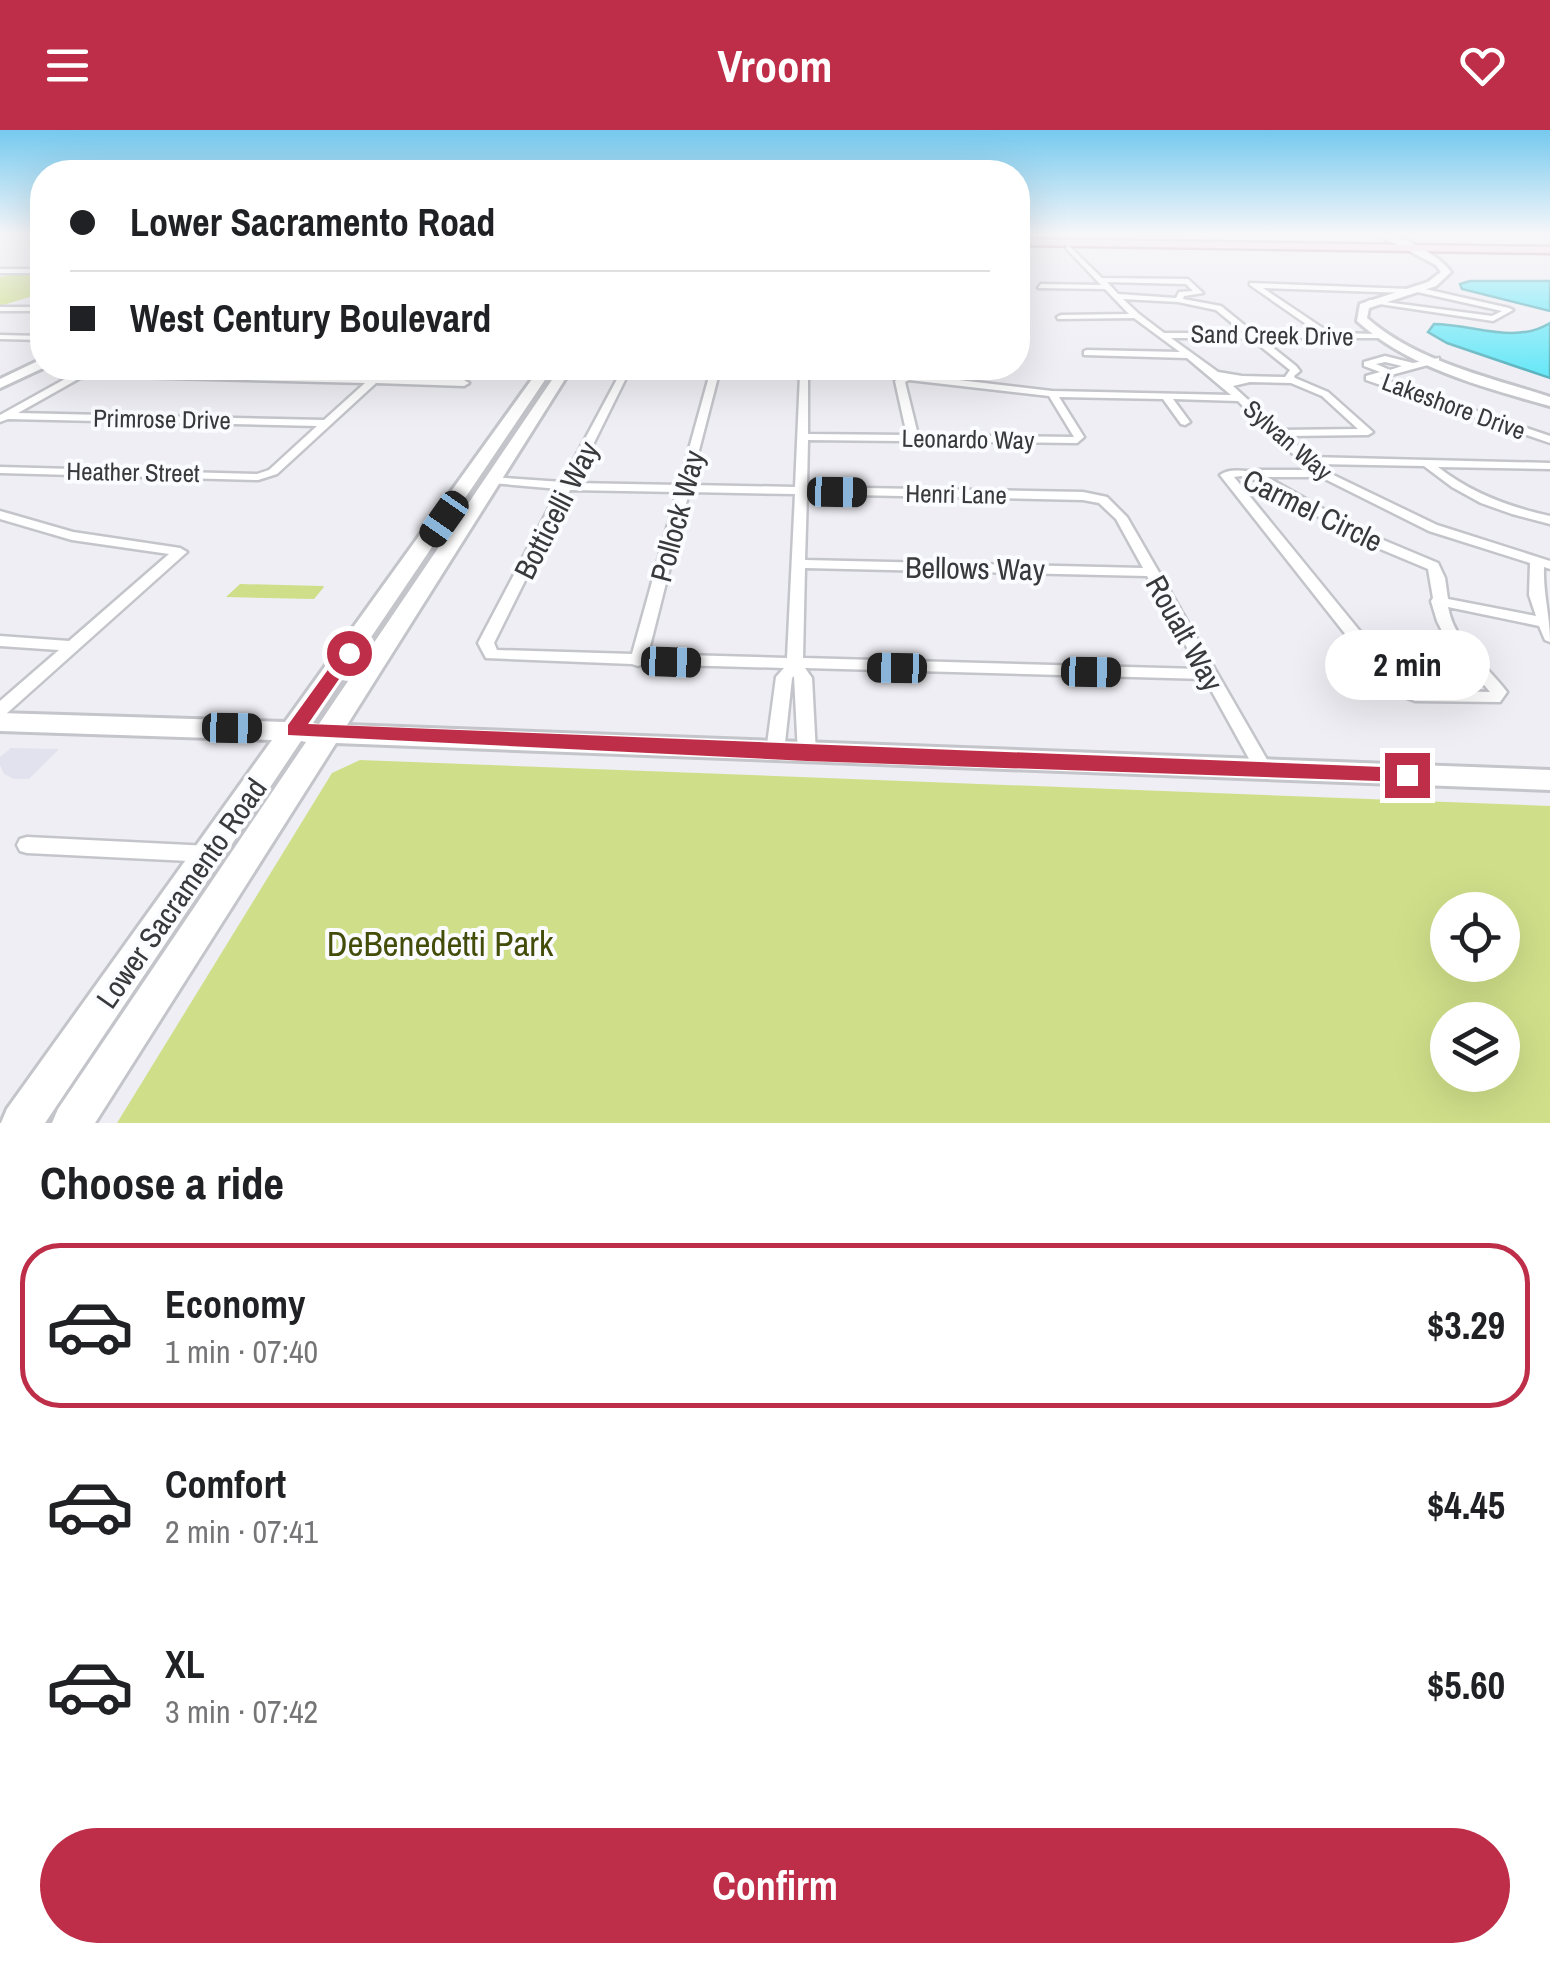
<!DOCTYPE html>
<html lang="en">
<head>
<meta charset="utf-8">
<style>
  :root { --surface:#fff; --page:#f2f2f2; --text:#202124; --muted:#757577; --line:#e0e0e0; --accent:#be2e49 }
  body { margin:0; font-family:"Archivo Narrow",sans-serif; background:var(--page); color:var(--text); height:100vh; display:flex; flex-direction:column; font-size:38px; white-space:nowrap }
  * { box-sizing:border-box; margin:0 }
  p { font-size:32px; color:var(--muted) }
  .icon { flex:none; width:55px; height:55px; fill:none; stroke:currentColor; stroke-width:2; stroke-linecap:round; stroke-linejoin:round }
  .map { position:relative; height:993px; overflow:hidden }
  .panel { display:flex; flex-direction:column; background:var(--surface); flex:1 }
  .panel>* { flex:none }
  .top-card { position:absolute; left:30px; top:30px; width:1000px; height:220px; border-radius:40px; box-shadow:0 10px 40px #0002; display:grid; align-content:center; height:220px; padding:0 40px; background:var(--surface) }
  .controls { position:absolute; left:1430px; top:762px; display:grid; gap:20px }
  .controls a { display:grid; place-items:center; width:90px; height:90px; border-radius:50%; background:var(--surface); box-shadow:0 10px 40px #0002; font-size:50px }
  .end { position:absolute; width:45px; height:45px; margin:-22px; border:12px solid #be2e49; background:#fff; box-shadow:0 0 0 5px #fff }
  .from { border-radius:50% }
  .bubble { position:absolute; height:70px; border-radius:35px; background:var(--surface); box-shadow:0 10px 40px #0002; font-size:32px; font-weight:700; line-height:70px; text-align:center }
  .car { position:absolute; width:30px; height:60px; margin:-30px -15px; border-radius:12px; box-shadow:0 0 8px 2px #0007; background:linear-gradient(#222 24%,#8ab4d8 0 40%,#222 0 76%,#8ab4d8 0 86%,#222 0) }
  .top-card b { display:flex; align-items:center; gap:35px; height:95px; font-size:38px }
  .top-card b+b { border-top:2px solid var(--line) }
  .top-card i { width:25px; height:25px; background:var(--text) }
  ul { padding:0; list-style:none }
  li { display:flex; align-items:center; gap:30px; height:165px; margin:0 20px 15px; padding:0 20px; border:5px solid transparent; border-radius:40px }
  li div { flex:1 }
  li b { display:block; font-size:38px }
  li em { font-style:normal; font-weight:700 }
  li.on { border-color:var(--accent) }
  li>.icon { width:90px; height:90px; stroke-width:1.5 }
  h2 { padding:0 40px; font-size:45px; line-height:120px }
  .primary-button { display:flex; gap:20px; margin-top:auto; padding:20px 40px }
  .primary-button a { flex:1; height:115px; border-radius:60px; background:var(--accent); color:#fff; font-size:40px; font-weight:700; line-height:115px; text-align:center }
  header { display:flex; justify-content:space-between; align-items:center; height:130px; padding:0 40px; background:var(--accent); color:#fff; font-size:45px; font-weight:700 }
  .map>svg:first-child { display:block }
  .built { fill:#e1e2ee }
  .green { fill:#cfdf89; fill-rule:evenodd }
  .water { fill:#6ae8f7; stroke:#5bb4bf; stroke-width:2.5 }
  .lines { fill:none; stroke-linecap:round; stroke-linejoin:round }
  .street-casing { stroke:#c4c5ca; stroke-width:5 }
  .secondary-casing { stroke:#c4c5ca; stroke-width:6 }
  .primary-casing { stroke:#b4888d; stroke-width:5 }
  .street { fill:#fff; fill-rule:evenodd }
  .secondary { fill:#fff; fill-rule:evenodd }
  .primary { fill:#fad1d5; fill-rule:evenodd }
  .route { fill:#be2e49 }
  .labels { text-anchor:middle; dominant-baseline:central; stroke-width:8; stroke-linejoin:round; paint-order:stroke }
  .far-street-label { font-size:25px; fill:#39393b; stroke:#fbfcff }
  .street-label { font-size:30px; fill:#39393b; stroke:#fbfcff }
  .near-park-label { font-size:35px; fill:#434c09; stroke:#fbfcff }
</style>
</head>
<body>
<header><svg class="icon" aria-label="menu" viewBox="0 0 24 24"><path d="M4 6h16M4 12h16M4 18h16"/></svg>Vroom<svg class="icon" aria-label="heart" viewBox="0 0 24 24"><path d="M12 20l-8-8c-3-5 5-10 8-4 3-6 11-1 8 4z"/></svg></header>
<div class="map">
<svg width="1550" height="993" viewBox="0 0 1550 993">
  <rect width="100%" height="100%" fill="#eeeef4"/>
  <path class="built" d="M11 618 59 619 29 649H14L4 644 0 635V627Z"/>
  <path class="green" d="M20 143H42V163L0 176V147Z
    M240 454 323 456 324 457 314 469 226 467Z
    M360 630 1550 676V993H117L332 643ZM1502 780V835H1448V780ZM1502 890V945H1448V890Z"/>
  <path class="water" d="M1470 151H1550V181L1462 159 1460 154Z
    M1550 193V248L1447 213 1428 202 1434 194C1473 194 1514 215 1550 193Z"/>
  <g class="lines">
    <g class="street-casing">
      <path id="street" d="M1068 115 1102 148 1188 149 1203 163 1184 166 1183 169 1221 176 1254 203H1319L1250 155V153L1410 159 1407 163 1263 158 1330 203 1381 204 1385 206 1381 208H1261L1296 236 1300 241 1294 246 1295 248 1328 262 1373 302 1368 305 1287 306 1310 327 1550 333V339L1438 337C1471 363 1509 377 1550 386V394L1512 384 1481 373 1452 357 1424 336 1318 334 1325 341 1437 395 1550 431V439L1544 437C1543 464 1550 485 1550 512L1545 510 1539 496 1448 477C1455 514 1486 534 1507 562L1500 572 1415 571 1391 562 1220 345C1233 336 1246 344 1257 340H1312L1300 332 1299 329 1271 305 1238 271 1173 269 1190 292 1185 295 1181 294 1163 269 1059 267 1084 307 1077 313 808 310 807 357 1083 362 1107 367 1127 387 1273 640 1270 645 1264 647 1258 645 1205 549 805 538 812 548 816 624 813 629 807 630 801 629 798 624 794 546 792 548 784 622 781 627 775 628 769 627 766 622 776 547 784 538 644 534 638 536 632 534 486 528 478 513 559 359 492 353 486 350 492 347 562 352 623 238 808 240V304L907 305 895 251 908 244 1052 261 1231 265 1187 228 1084 225V221L1087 220 1180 222 1134 188 1058 189 1057 187 1061 185 1129 184 1105 159 1038 158 1041 154 1101 155 1066 118ZM1107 152 1186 154 1193 161 1179 162 1176 168 1118 164ZM1123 169 1178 172 1216 180 1244 203H1164L1139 184ZM1171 208H1250L1290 240 1285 247 1242 246 1218 242ZM629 242 710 243 679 355 574 353ZM719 243 800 245 795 357 690 355ZM909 250 1049 266 1074 307 918 305 905 252ZM1250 252 1291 253 1322 266 1358 299 1281 300 1233 256ZM1241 346 1259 351 1354 408 1428 439 1433 468 1431 471 1437 491 1447 511 1490 562 1417 560 1403 554 1234 347ZM1267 347H1321L1429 401 1530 433 1529 465 1536 486 1448 469 1445 448 1438 433 1364 402ZM570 360 677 362 632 524 497 520 494 513ZM689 362 795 364 787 528 648 524ZM807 364 1083 370 1099 373 1116 389 1143 438 805 430ZM805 438 1147 446 1199 539 803 528Z
        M0 139H42V143H0Z
        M1416 157 1509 178 1513 180 1493 191 1366 172 1370 170 1492 186 1502 181 1413 161Z
        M0 177H42V181H0Z
        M0 205 42 206V210L0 209Z
        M1385 226 1413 233 1439 228V232L1380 248 1550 306V313L1366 250V246L1380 242 1364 236V232ZM1385 232 1402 236 1390 240 1376 234Z
        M94 240 464 250 469 253 464 256 376 253 277 344 258 350 0 343V337L257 344 269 340 317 296 8 289 0 292V285L74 244ZM94 246 365 253 324 290 18 283 80 248Z
        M0 381 73 402 180 418 187 422 6 584 0 586V571L59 520 0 516V506L69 511 169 424 72 410 0 389Z
        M27 707 210 716 217 718 220 724 217 730 210 732 27 723 20 721 17 715 20 709Z"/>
    </g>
    <g class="secondary-casing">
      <path id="secondary" d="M1375 103C1398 103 1437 123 1451 142L1436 156 1369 178 1367 188C1417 232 1489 247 1550 267V276C1485 258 1407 237 1357 191L1360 174 1428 152 1441 142 1436 135Z
        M42 229 43 238 0 258V249Z
        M540 238H553L313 593 319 594 560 238H572L347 595 1550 640V660L336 613 95 993H52L58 979 306 612 301 611 45 993H1L7 979 272 610 0 601V583L285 592Z"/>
    </g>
    <g class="primary-casing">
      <path id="primary" d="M1018 109 1550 117V123L1018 115Z"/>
    </g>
    <use href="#street" class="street"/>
    <use href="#secondary" class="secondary"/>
    <use href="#primary" class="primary"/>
  </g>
  <linearGradient id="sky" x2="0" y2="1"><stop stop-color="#75c9ee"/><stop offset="0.43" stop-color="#f7f7fa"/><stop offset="1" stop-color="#f7f7fa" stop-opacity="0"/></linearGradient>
  <rect width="1550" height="242" fill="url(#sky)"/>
  <path class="route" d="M349 518 357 523 308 594 1407 638 1417 645 1407 652 807 631 288 605V595L343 519Z"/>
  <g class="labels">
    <g class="far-street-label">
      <text transform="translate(1272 205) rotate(1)">Sand Creek Drive</text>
      <text transform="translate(1454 276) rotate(20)">Lakeshore Drive</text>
      <text transform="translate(162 289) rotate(1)">Primrose Drive</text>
      <text transform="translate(968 309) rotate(1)">Leonardo Way</text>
      <text transform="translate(1288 310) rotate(41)">Sylvan Way</text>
      <text transform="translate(133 342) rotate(1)">Heather Street</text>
      <text transform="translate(956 364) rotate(1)">Henri Lane</text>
    </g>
    <g class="street-label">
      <text transform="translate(556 380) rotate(-63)">Botticelli Way</text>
      <text transform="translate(1313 380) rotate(26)">Carmel Circle</text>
      <text transform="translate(677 386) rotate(-75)">Pollock Way</text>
      <text transform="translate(975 438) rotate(1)">Bellows Way</text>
      <text transform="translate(1185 503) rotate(61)">Roualt Way</text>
      <text transform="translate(181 763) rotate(-55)">Lower Sacramento Road</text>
    </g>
    <g class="near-park-label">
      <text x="440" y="813">DeBenedetti Park</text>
    </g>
  </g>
</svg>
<div class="controls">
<a><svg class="icon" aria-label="locate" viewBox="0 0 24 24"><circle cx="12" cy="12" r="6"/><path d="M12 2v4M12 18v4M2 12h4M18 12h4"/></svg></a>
<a><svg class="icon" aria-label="layers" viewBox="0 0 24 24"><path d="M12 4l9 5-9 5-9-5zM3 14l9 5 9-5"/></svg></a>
</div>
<i class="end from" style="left:349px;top:523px"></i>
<i class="end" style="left:1407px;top:645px"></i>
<div class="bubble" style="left:1325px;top:500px;width:165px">2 min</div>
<i class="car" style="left:837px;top:362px;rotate:91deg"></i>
<i class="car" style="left:444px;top:389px;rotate:215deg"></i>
<i class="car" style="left:671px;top:532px;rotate:92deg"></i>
<i class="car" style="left:897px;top:538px;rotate:271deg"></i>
<i class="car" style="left:1091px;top:542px;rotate:91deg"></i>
<i class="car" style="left:232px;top:598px;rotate:91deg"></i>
<div class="top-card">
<b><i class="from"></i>Lower Sacramento Road</b>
<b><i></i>West Century Boulevard</b>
</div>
</div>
<section class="panel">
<h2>Choose a ride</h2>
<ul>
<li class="on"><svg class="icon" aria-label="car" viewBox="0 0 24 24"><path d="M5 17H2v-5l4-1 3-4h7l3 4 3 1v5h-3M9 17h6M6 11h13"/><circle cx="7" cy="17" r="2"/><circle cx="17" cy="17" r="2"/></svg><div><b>Economy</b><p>1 min · 07:40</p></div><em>$3.29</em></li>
<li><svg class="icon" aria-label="car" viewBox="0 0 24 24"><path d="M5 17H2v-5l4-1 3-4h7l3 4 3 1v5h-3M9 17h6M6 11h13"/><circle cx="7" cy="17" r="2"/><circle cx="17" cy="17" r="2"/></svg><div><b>Comfort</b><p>2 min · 07:41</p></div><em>$4.45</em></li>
<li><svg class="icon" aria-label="car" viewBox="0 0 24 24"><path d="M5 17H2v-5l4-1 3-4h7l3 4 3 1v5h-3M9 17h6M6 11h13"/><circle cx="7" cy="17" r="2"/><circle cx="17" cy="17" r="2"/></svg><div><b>XL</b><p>3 min · 07:42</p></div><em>$5.60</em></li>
</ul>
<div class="primary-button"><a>Confirm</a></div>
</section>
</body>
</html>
